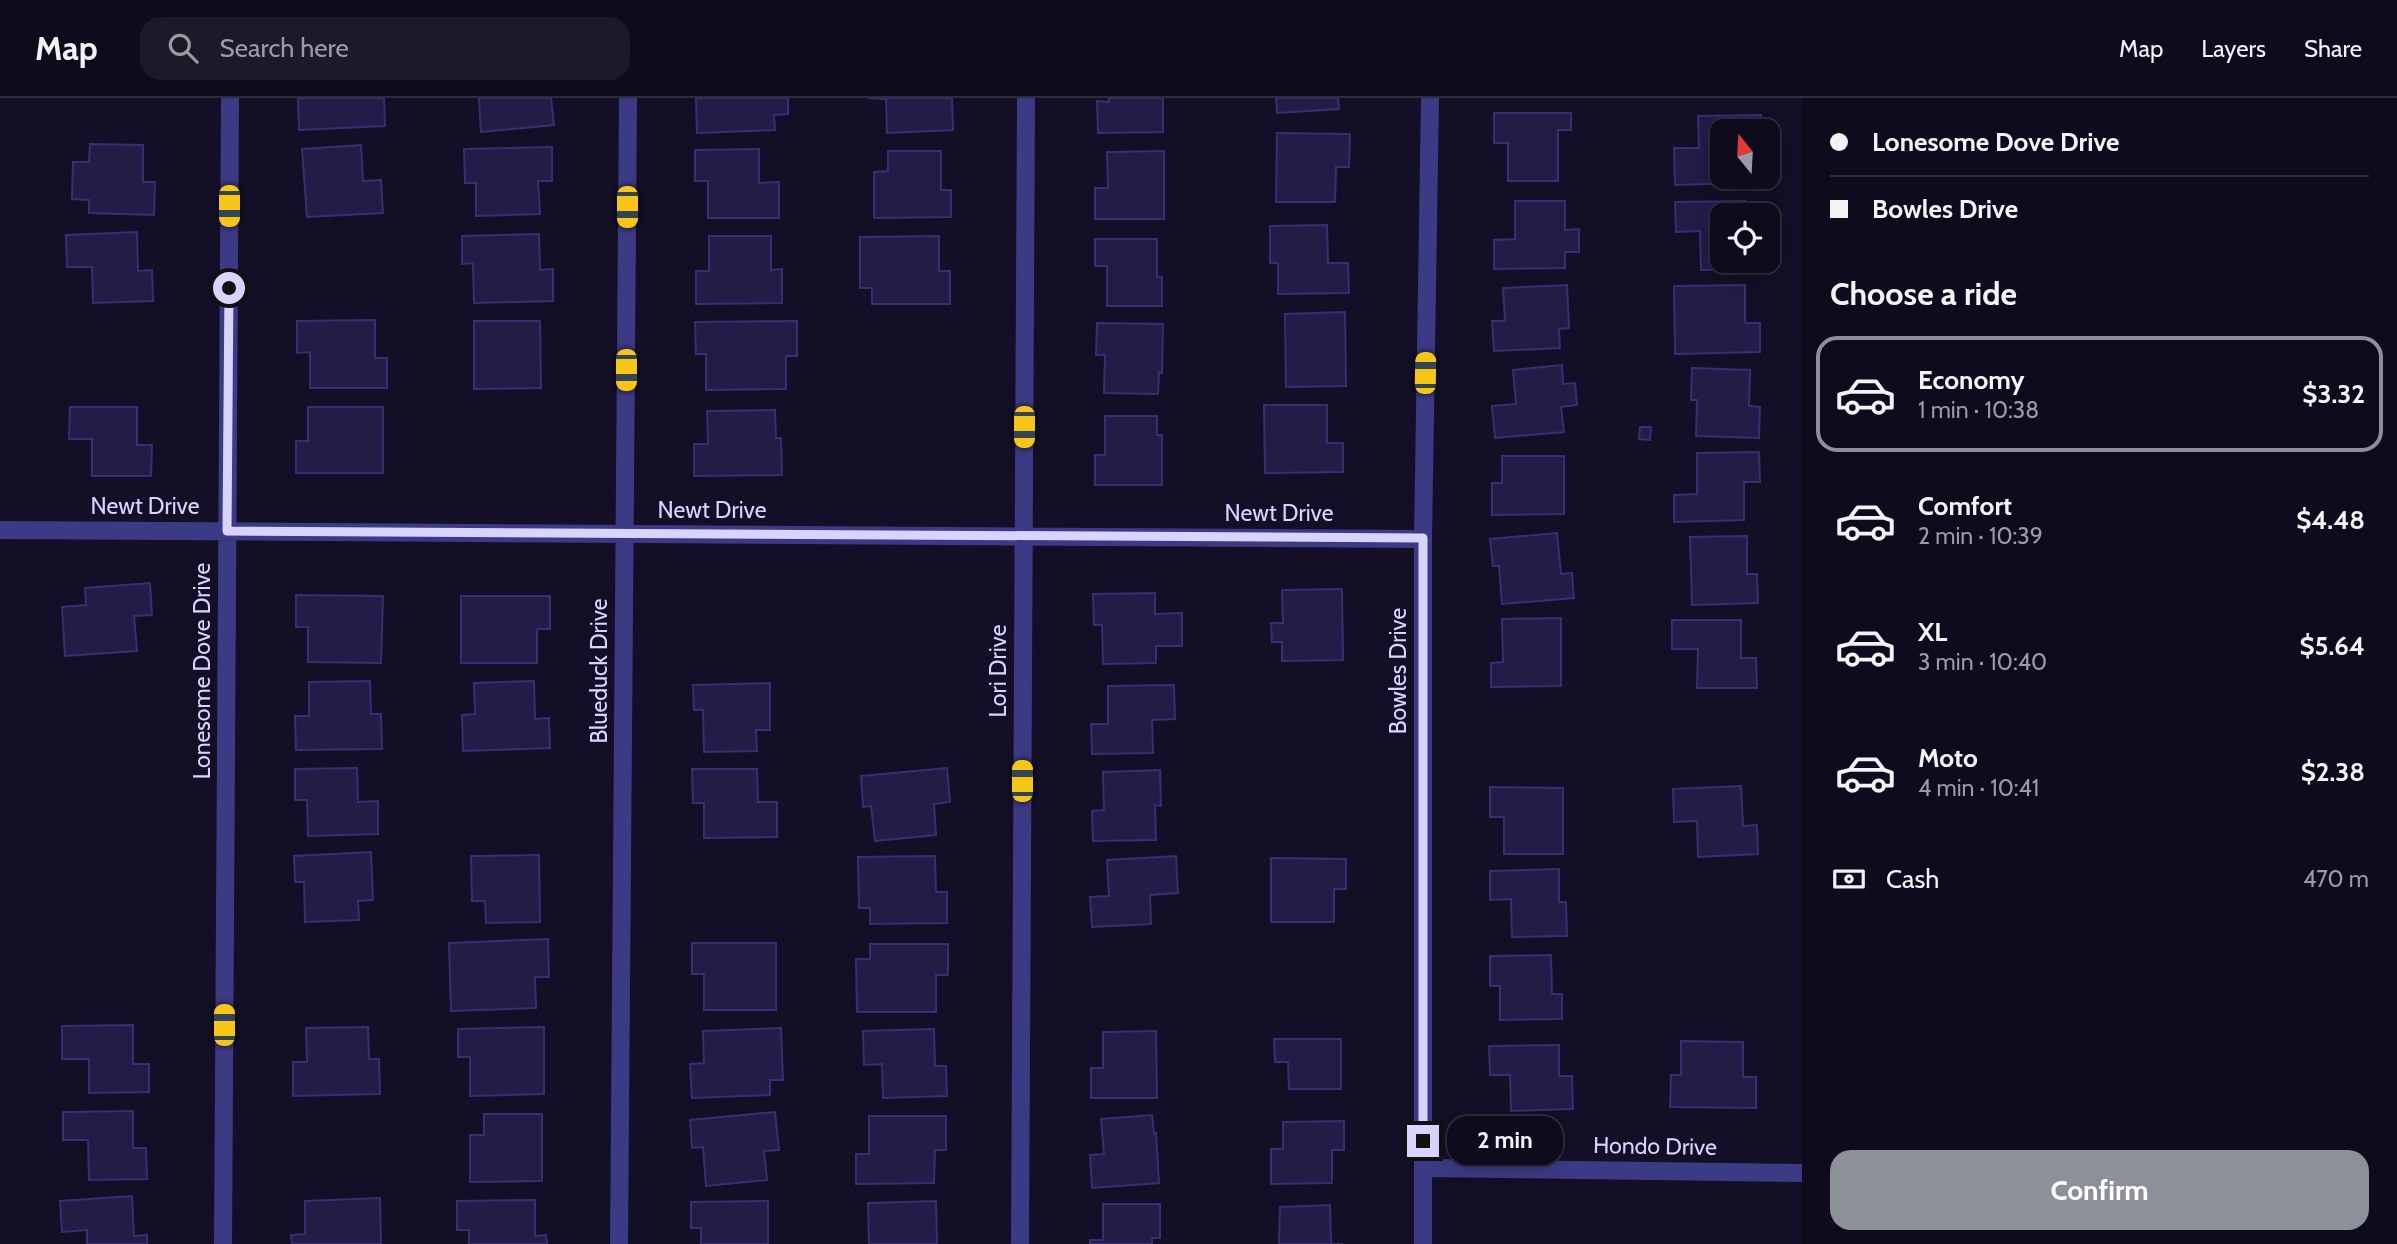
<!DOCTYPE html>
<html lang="en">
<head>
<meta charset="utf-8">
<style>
  :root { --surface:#0e0b1c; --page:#1c1929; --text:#f1f3f6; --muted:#9b9ba3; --line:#2e2b3b; --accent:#8c9099 }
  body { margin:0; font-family:Cabin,sans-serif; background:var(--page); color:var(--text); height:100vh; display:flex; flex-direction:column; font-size:26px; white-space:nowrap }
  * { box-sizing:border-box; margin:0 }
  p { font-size:23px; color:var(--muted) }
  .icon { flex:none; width:38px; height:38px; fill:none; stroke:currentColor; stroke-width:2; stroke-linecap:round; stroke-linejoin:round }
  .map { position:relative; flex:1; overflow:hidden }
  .drawer { display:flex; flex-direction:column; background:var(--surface); width:595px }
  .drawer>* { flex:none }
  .top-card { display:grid; align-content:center; height:154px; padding:0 28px; background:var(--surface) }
  .needle { width:46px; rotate:342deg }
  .fabs { position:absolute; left:1710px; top:21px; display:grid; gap:14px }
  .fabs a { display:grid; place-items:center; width:70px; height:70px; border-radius:14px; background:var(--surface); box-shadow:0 4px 18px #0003,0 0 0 2px var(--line); font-size:35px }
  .end { position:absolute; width:32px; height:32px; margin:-16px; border:9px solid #d9d4ff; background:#111; box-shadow:0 0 0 4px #111 }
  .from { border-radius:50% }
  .bubble { position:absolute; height:49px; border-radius:21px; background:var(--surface); box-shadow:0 4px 18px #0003,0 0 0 2px var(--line); font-size:23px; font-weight:700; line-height:49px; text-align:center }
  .car { position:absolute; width:21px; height:42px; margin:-21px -10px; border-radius:9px; box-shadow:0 0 5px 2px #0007; background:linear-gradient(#f5c518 24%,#345 0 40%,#f5c518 0 76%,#345 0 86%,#f5c518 0) }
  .top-card b { display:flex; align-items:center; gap:24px; height:66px; font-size:26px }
  .top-card b+b { border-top:2px solid var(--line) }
  .top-card i { width:18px; height:18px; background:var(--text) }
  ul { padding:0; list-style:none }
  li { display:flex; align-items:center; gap:21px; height:116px; margin:0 14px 10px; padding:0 14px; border:4px solid transparent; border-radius:21px }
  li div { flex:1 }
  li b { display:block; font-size:26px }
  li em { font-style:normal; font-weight:700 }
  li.current { border-color:var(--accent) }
  li>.icon { width:63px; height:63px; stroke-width:1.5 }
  h2 { padding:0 28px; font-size:32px; line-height:84px }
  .pay { display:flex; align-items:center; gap:18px; height:77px; padding:0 28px; font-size:26px }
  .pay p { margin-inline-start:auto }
  .action { display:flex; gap:14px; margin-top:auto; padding:14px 28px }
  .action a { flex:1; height:80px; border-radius:21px; background:var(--accent); color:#fff; font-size:28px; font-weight:700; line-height:80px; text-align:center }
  header { display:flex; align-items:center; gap:42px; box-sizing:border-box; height:98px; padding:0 35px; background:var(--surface); border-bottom:2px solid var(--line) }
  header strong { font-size:33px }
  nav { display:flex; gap:38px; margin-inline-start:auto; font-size:24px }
  .search { width:490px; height:63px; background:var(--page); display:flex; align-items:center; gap:18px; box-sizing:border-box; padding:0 24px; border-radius:21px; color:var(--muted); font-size:26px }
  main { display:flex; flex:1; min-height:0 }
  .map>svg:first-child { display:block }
  .building { fill:#241b47; stroke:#3b2d73; stroke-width:2 }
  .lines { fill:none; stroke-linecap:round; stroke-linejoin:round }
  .minor { stroke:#3d3a85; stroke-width:18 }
  .route { stroke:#d9d4ff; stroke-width:9 }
  .labels { text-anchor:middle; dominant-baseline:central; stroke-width:5; stroke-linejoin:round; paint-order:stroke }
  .street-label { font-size:23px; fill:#d9d4ff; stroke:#130f26 }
</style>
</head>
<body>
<header>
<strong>Map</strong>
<div class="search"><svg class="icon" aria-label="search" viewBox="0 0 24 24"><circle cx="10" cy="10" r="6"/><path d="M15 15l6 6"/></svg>Search here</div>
<nav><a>Map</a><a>Layers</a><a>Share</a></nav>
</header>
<main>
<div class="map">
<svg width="1802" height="1146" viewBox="0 0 1802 1146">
  <rect width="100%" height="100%" fill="#130f26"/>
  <path class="building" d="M298 0H384L385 28 299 32Z
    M479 0H551L554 27 481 34Z
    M696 0H788V16L774 17 775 32 697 35Z
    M868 0H952L953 32 887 35 886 1Z
    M1109 0H1163V34L1098 35 1097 3 1109 4Z
    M1276 0H1338L1339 11 1277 15Z
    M1494 15H1571V32H1558V83H1508V45H1494Z
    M1761 17V33H1722V79H1745V85L1675 87 1674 50H1699L1698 18Z
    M1277 35 1350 36 1349 69H1336L1335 104H1276Z
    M90 46 143 47V84H155L154 117 89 115V102L72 101 73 64H89Z
    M361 47 363 83 381 82 383 115 307 119 302 51Z
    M552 49V83H538L540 116 476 118V85H465L464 51Z
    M759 51V85L779 84V120H708V83H695V52Z
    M888 53H941V92H951V119L874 120V74L888 73Z
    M1164 53V121H1095V90H1108L1107 54Z
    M1515 103H1565V132L1579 131V154H1565V170L1494 171V142L1515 141Z
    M1745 103V117H1722V163H1760L1761 171 1701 172 1700 133 1676 134 1675 104Z
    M1327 127 1328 165H1348L1349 195 1278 196V165H1270V128Z
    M137 134 138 173 152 172 153 203 93 205 92 169H67L66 137Z
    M539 136 540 172 553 171V203L474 205 473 165 462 166V138Z
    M709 138H771V172L782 171V205L696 206V173H709Z
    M939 138V173H950V206H872V190H860V139Z
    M1095 141H1157V179H1162V208H1107V168H1095Z
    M1567 187 1569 230 1559 231 1560 250 1494 253 1492 223H1505L1503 190Z
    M1745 187V225H1760V254L1675 256 1674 188Z
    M1345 214 1346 288 1286 289 1285 216Z
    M375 222V260H387V290H310V254L297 255V223Z
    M474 223H540L541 290 474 291Z
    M797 223V258H786V291L706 292V256H696L695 224Z
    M1097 225 1163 226 1162 275 1159 274 1158 296 1104 295 1105 257H1096Z
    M1562 267 1563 286 1575 285 1577 307 1561 309 1564 334 1495 340 1492 308 1516 306 1513 272Z
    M1692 270 1750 272 1749 308 1760 309 1759 340 1696 338 1697 302H1691Z
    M1264 307H1327V345H1343V374L1265 375Z
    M70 309H137V347H152L151 378H92V341H69Z
    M308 309H383V375H296V343H308Z
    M775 312 776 340H781L782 377 694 378V346H708L707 313Z
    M1105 318H1157V337H1162V387H1095V357H1105Z
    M1640 329H1651L1650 342 1639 341Z
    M1759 354 1760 384H1744V422L1674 424V397L1697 396V355Z
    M1502 358H1564V416L1492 417V385H1502Z
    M1557 435 1561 476 1572 475 1574 500 1502 506 1499 468H1493L1490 441Z
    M1747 438V476H1757L1758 505 1692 507 1690 439Z
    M150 485 152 517 134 518 137 553 65 558 62 509 86 507 85 490Z
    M1342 491 1343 562 1282 563V544H1272L1271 525H1283L1282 492Z
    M1155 495V516L1182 515V548H1156V565L1103 566 1102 527H1094L1093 496Z
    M296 497 383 498 381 565 308 564V529H296Z
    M461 498H550V531H537V565H461Z
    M1561 520V588L1491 589V565L1503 564 1502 521Z
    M1672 522H1741V560H1756L1757 590H1697L1698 551H1672Z
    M370 583 371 616H381L382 651 296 652 295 618H309V584Z
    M534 583 535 621 549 620 550 650 463 653 462 617 475 616 474 585Z
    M770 585V632H756L757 653 704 654 703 612H694L693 587Z
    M1174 587 1175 621 1152 622 1153 655 1092 656 1091 626H1108V588Z
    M357 670 358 704 378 703V736L308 738 307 702H295V671Z
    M947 670 950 704 934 706 936 737 875 743 871 708 863 709 861 678Z
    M692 671H757L758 704H777V739L704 740V705H693Z
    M1160 672 1161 708 1155 707 1156 742 1093 743 1092 713 1104 712 1103 674Z
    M1741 688 1743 728 1757 727 1758 756 1698 759 1697 723 1674 724 1673 691Z
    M1490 689 1563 690V756H1504V719H1490Z
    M371 754 373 802 358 803 359 822 305 824 304 784H295L294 758Z
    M539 757 540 824 486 825 485 803H472L471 758Z
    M935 758 936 794H947V825L870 826V810H859L858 759Z
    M1176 758 1178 795 1150 797 1151 826 1092 829 1090 799 1109 798 1107 762Z
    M1271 760 1346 761V791H1334V824H1271Z
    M1559 771V804H1566L1567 838 1512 839 1511 801 1490 802V773Z
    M548 841 549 879H535L536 910 451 913 449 845Z
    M692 845H776V912H704V876H692Z
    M870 846H948V877H936V914H857L856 861H870Z
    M1551 857 1552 896H1562V921L1500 922V888H1490V858Z
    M133 927V966H149V994L89 995V961H62V928Z
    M368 929 369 961H379L380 996 293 998V964H307L306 930Z
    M544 929V996L470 998V959H458V931Z
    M781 930 783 982H770V997L692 1000 690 966 704 965 703 933Z
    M934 931 935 968H946L947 998 883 1000 882 966 864 967 863 933Z
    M1156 933 1157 1000H1091V970H1103V934Z
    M1274 941H1341V991H1289L1288 964H1275Z
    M1681 943 1743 944V979H1756V1010L1670 1009 1671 977H1681Z
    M1559 947V978H1572L1573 1011 1511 1013 1510 977H1490L1489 948Z
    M133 1013V1050H146L147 1081 89 1082 88 1042H63V1014Z
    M775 1014 779 1052 764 1053 767 1082 706 1088 703 1049 692 1050 690 1022Z
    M484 1016H542V1083L470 1084V1037H484Z
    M1152 1017 1154 1036 1156 1035 1159 1085 1092 1090 1090 1057 1104 1056 1101 1021Z
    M869 1018H946V1052H935L934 1085 856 1086V1056H869Z
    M1344 1023V1052H1332V1085L1271 1086V1051H1283V1024Z
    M132 1098 134 1138 147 1137V1146H87V1132L62 1134 60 1103Z
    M380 1100 381 1146H292L291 1137 305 1136V1103Z
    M535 1102V1138L546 1137 547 1146H469V1132H457V1103Z
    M768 1103V1146H701V1130H691V1104Z
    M936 1103 937 1146H869L868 1105Z
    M1103 1106H1160V1140H1152V1146H1090V1142H1103Z
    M1330 1107 1331 1146H1343H1279L1280 1109Z"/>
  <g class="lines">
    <path class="minor" d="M0 432 1423 441
      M1423 1070 1802 1075
      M223 1146 230 0
      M619 1146 628 0
      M1020 1146 1026 0
      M1423 1146V441L1430 0"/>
  </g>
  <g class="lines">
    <path class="route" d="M229 190 227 433 1423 440V1043"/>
  </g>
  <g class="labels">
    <g class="street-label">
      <text x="145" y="408">Newt Drive</text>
      <text x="712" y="412">Newt Drive</text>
      <text x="1279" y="415">Newt Drive</text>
      <text transform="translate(202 573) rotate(-90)">Lonesome Dove Drive</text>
      <text transform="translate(599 573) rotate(-90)">Blueduck Drive</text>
      <text transform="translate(998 573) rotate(-90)">Lori Drive</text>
      <text transform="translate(1398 573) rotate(-90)">Bowles Drive</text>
      <text transform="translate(1655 1048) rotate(1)">Hondo Drive</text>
    </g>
  </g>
</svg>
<div class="fabs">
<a><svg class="needle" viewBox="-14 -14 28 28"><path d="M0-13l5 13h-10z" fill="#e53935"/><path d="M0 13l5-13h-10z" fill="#9b9ba3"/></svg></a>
<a><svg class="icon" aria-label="locate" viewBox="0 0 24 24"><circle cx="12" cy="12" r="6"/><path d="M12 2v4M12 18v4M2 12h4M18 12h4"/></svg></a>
</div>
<i class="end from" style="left:229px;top:190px"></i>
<i class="end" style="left:1423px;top:1043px"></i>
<div class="bubble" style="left:1447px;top:1018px;width:116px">2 min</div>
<i class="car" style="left:229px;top:108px;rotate:180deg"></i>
<i class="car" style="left:627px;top:109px;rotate:180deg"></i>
<i class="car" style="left:626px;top:272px;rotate:180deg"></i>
<i class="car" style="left:1425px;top:275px;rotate:1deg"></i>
<i class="car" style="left:1024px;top:329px;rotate:180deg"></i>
<i class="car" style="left:1022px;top:683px;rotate:0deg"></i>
<i class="car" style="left:224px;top:927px;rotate:0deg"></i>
</div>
<section class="drawer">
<div class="top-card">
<b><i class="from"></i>Lonesome Dove Drive</b>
<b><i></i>Bowles Drive</b>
</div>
<h2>Choose a ride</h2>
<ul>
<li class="current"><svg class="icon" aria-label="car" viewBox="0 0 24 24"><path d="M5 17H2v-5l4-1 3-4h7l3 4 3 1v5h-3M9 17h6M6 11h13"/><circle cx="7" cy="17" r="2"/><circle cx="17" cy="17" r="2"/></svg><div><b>Economy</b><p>1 min · 10:38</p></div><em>$3.32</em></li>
<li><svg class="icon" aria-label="car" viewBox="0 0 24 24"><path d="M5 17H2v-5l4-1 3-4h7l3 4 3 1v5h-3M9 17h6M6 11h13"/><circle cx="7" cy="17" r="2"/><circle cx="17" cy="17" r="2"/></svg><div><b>Comfort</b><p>2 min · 10:39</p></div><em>$4.48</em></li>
<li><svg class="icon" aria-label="car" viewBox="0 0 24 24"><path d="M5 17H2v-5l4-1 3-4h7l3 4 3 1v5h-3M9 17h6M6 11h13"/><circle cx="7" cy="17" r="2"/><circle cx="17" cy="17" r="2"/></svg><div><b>XL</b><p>3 min · 10:40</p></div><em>$5.64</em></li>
<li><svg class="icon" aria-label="car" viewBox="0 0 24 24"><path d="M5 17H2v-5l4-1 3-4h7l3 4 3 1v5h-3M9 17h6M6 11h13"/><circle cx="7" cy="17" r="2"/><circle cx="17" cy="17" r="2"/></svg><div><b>Moto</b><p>4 min · 10:41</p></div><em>$2.38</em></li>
</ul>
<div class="pay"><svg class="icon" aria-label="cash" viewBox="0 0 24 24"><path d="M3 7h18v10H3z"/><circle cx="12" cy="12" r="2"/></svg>Cash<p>470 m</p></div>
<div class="action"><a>Confirm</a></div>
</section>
</main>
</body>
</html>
